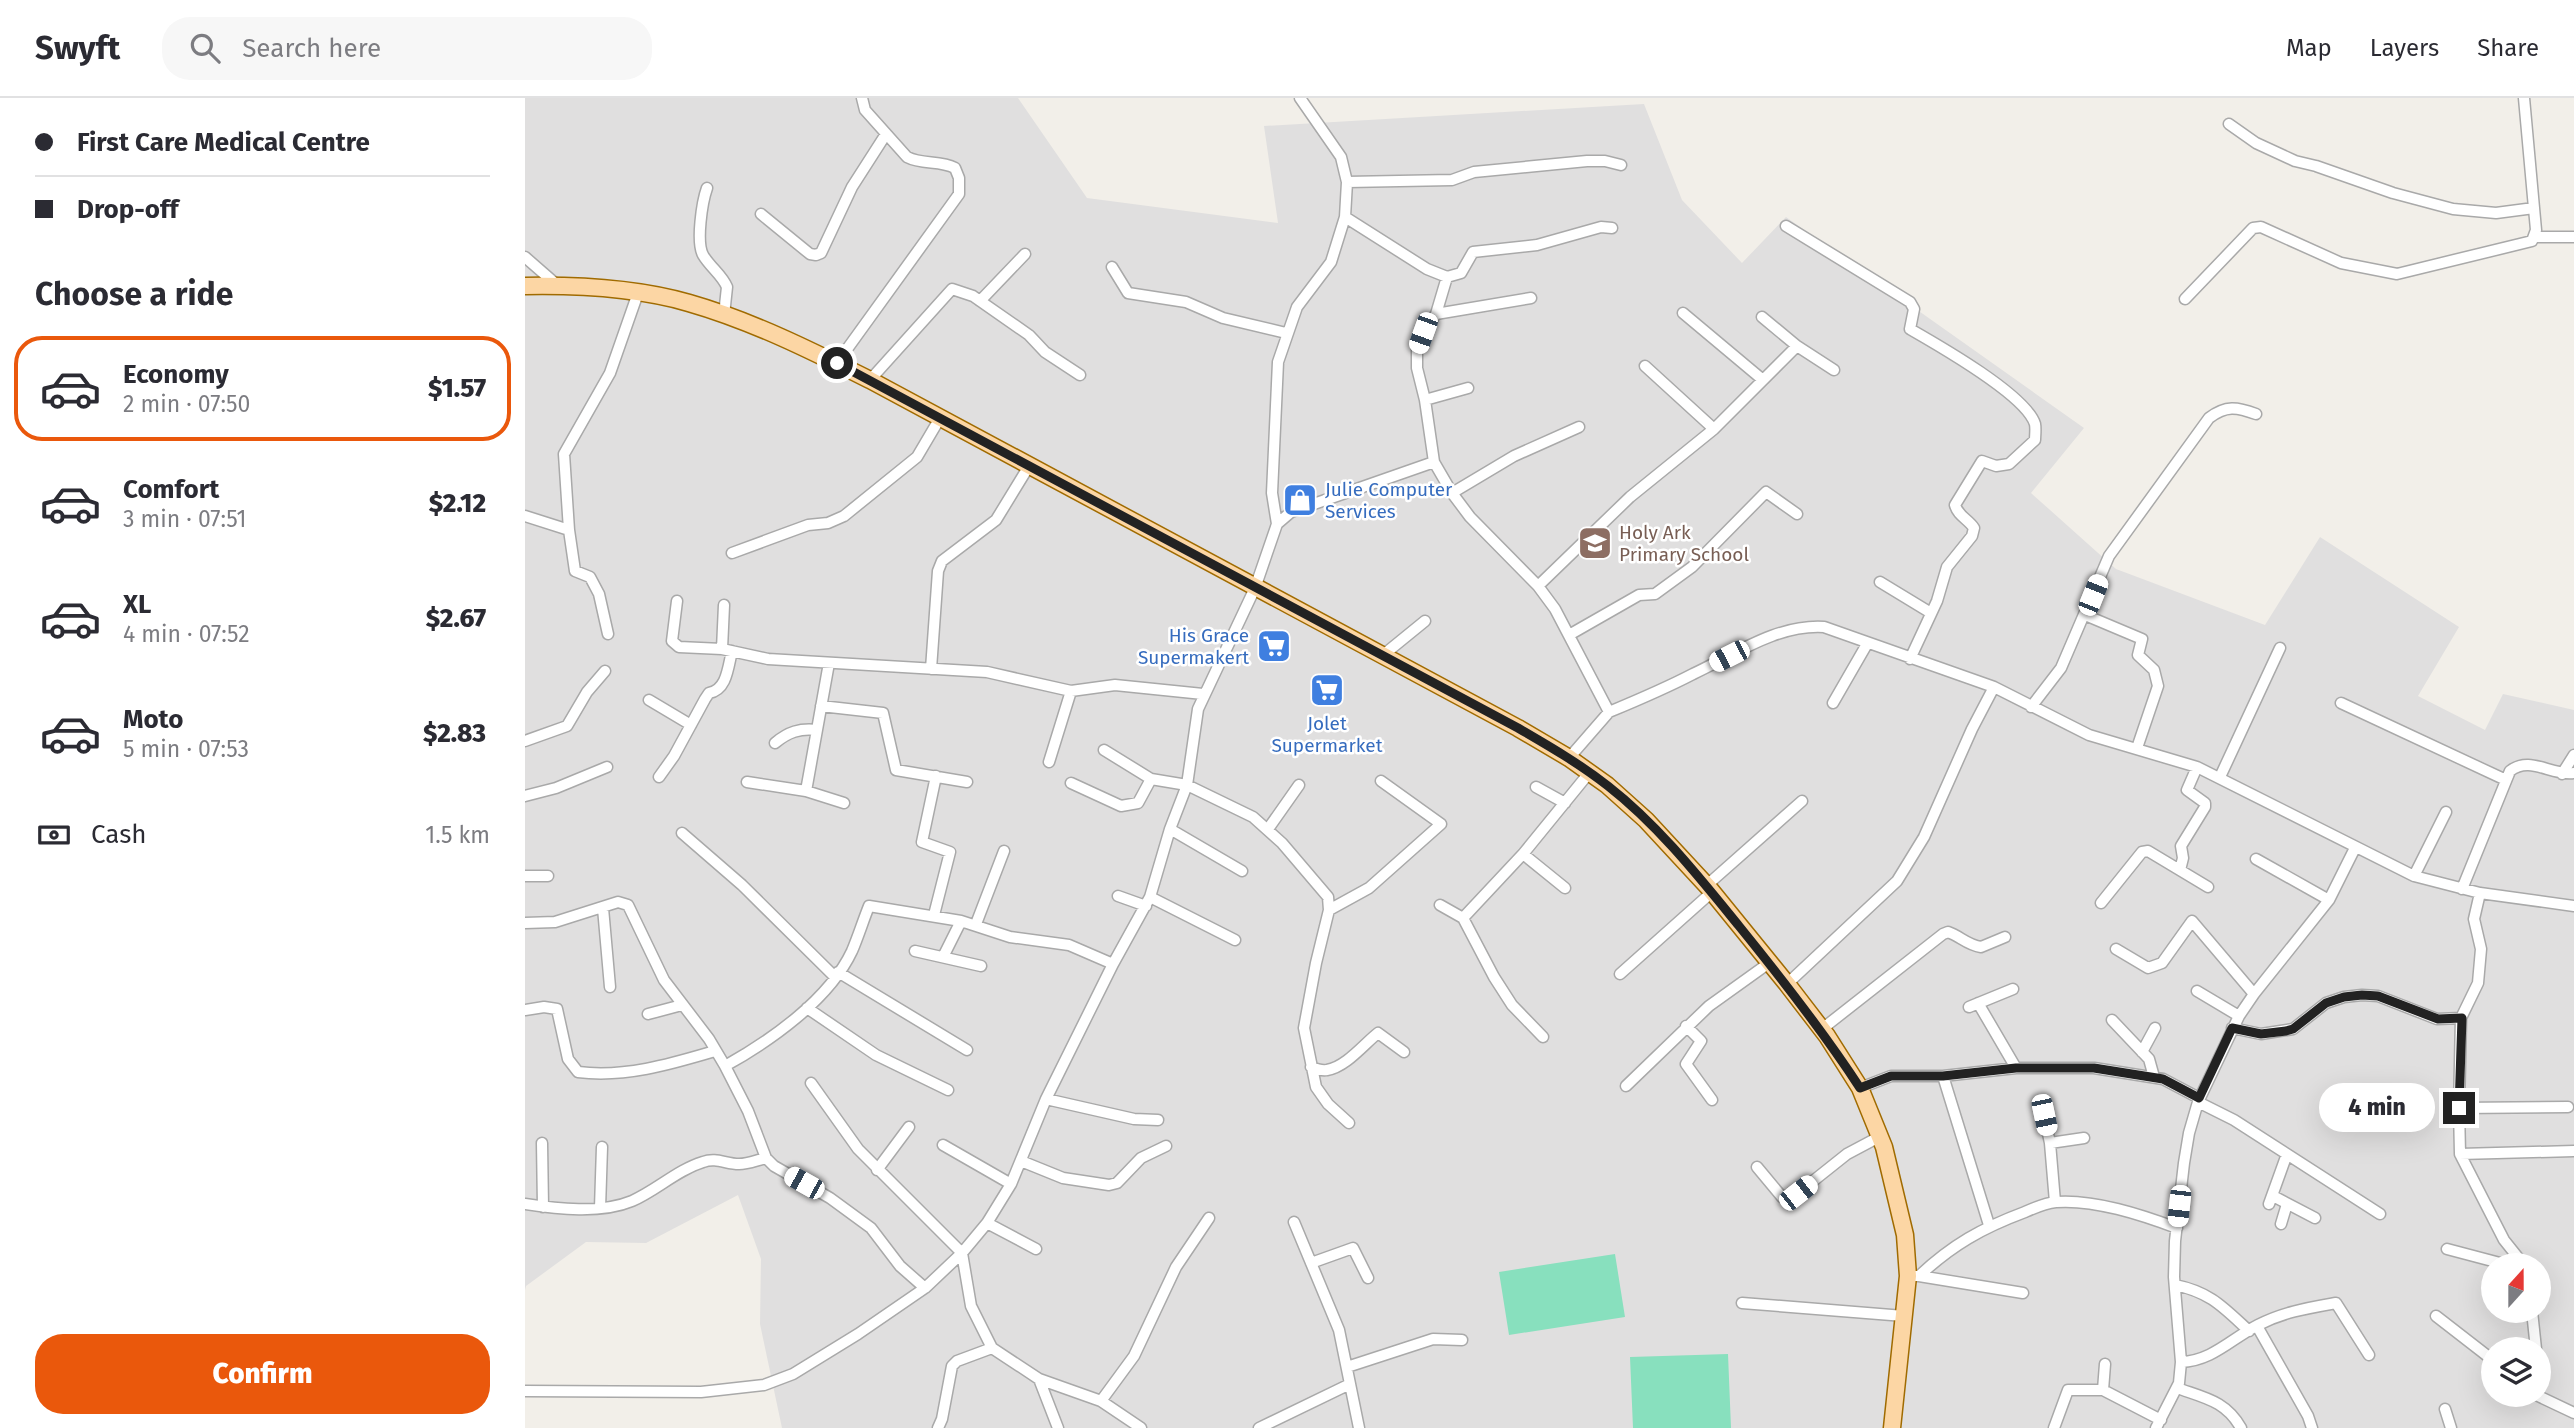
<!DOCTYPE html>
<html lang="en">
<head>
<meta charset="utf-8">
<style>
  :root { --surface:#fff; --page:#f7f7f7; --text:#2b2b33; --muted:#7c7c81; --line:#e1e1e2; --accent:#ea580c }
  body { margin:0; font-family:"Fira Sans",sans-serif; background:var(--page); color:var(--text); height:100vh; display:flex; flex-direction:column; font-size:26px; white-space:nowrap }
  * { box-sizing:border-box; margin:0 }
  p { font-size:23px; color:var(--muted) }
  .icon { flex:none; width:38px; height:38px; fill:none; stroke:currentColor; stroke-width:2; stroke-linecap:round; stroke-linejoin:round }
  .map { position:relative; flex:1; overflow:hidden }
  .panel { display:flex; flex-direction:column; background:var(--surface); width:525px }
  .panel>* { flex:none }
  .banner { display:grid; align-content:center; height:154px; padding:0 35px; background:var(--surface) }
  .needle { width:46px; rotate:21deg }
  .buttons { position:absolute; left:1956px; top:1155px; display:grid; gap:14px }
  .buttons a { display:grid; place-items:center; width:70px; height:70px; border-radius:50%; background:var(--surface); box-shadow:0 7px 28px #0002; font-size:35px }
  .end { position:absolute; width:32px; height:32px; margin:-16px; border:9px solid #222; background:#fff; box-shadow:0 0 0 4px #fff }
  .from { border-radius:50% }
  .bubble { position:absolute; height:49px; border-radius:24px; background:var(--surface); box-shadow:0 7px 28px #0002; font-size:23px; font-weight:800; line-height:49px; text-align:center }
  .car { position:absolute; width:21px; height:42px; margin:-21px -10px; border-radius:9px; box-shadow:0 0 5px 2px #0007; background:linear-gradient(#fff 24%,#345 0 40%,#fff 0 76%,#345 0 86%,#fff 0) }
  .banner b { display:flex; align-items:center; gap:24px; height:66px; font-size:26px }
  .banner b+b { border-top:2px solid var(--line) }
  .banner i { width:18px; height:18px; background:var(--text) }
  ul { padding:0; list-style:none }
  li { display:flex; align-items:center; gap:21px; height:105px; margin:0 14px 10px; padding:0 21px; border:4px solid transparent; border-radius:28px }
  li div { flex:1 }
  li b { display:block; font-size:26px }
  li em { font-style:normal; font-weight:800 }
  li.active { border-color:var(--accent) }
  li>.icon { width:63px; height:63px; stroke-width:1.5 }
  h2 { padding:0 35px; font-size:32px; line-height:84px }
  .pay { display:flex; align-items:center; gap:18px; height:77px; padding:0 35px; font-size:26px }
  .pay p { margin-inline-start:auto }
  .primary-button { display:flex; gap:14px; margin-top:auto; padding:14px 35px }
  .primary-button a { flex:1; height:80px; border-radius:28px; background:var(--accent); color:#fff; font-size:28px; font-weight:800; line-height:80px; text-align:center }
  header { display:flex; align-items:center; gap:42px; box-sizing:border-box; height:98px; padding:0 35px; background:var(--surface); border-bottom:2px solid var(--line) }
  header strong { font-size:33px }
  nav { display:flex; gap:38px; margin-inline-start:auto; font-size:24px }
  .search { width:490px; height:63px; background:var(--page); display:flex; align-items:center; gap:18px; box-sizing:border-box; padding:0 24px; border-radius:28px; color:var(--muted); font-size:26px }
  main { display:flex; flex:1; min-height:0 }
  .map>svg:first-child { display:block }
  .residential { fill:#e0dfdf; fill-rule:evenodd }
  .pitch { fill:#88e0be }
  .lines { fill:none; stroke-linecap:round; stroke-linejoin:round }
  .minor-casing { stroke:#a9a9a9; stroke-width:13 }
  .primary-casing { stroke:#a06b00; stroke-width:19 }
  .minor { stroke:#fff; stroke-width:10 }
  .primary { stroke:#fcd6a4; stroke-width:16 }
  .route { stroke:#222; stroke-width:9 }
  .labels { text-anchor:middle; dominant-baseline:central; stroke-width:5; stroke-linejoin:round; paint-order:stroke }
  .shop-label { font-size:19px; fill:#366cbe; stroke:#fff; text-anchor:start }
  .education-label { font-size:19px; fill:#785e54; stroke:#fff; text-anchor:start }
</style>
</head>
<body>
<header>
<strong>Swyft</strong>
<div class="search"><svg class="icon" aria-label="search" viewBox="0 0 24 24"><circle cx="10" cy="10" r="6"/><path d="M15 15l6 6"/></svg>Search here</div>
<nav><a>Map</a><a>Layers</a><a>Share</a></nav>
</header>
<main>
<section class="panel">
<div class="banner">
<b><i class="from"></i>First Care Medical Centre</b>
<b><i></i>Drop-off</b>
</div>
<h2>Choose a ride</h2>
<ul>
<li class="active"><svg class="icon" aria-label="car" viewBox="0 0 24 24"><path d="M5 17H2v-5l4-1 3-4h7l3 4 3 1v5h-3M9 17h6M6 11h13"/><circle cx="7" cy="17" r="2"/><circle cx="17" cy="17" r="2"/></svg><div><b>Economy</b><p>2 min · 07:50</p></div><em>$1.57</em></li>
<li><svg class="icon" aria-label="car" viewBox="0 0 24 24"><path d="M5 17H2v-5l4-1 3-4h7l3 4 3 1v5h-3M9 17h6M6 11h13"/><circle cx="7" cy="17" r="2"/><circle cx="17" cy="17" r="2"/></svg><div><b>Comfort</b><p>3 min · 07:51</p></div><em>$2.12</em></li>
<li><svg class="icon" aria-label="car" viewBox="0 0 24 24"><path d="M5 17H2v-5l4-1 3-4h7l3 4 3 1v5h-3M9 17h6M6 11h13"/><circle cx="7" cy="17" r="2"/><circle cx="17" cy="17" r="2"/></svg><div><b>XL</b><p>4 min · 07:52</p></div><em>$2.67</em></li>
<li><svg class="icon" aria-label="car" viewBox="0 0 24 24"><path d="M5 17H2v-5l4-1 3-4h7l3 4 3 1v5h-3M9 17h6M6 11h13"/><circle cx="7" cy="17" r="2"/><circle cx="17" cy="17" r="2"/></svg><div><b>Moto</b><p>5 min · 07:53</p></div><em>$2.83</em></li>
</ul>
<div class="pay"><svg class="icon" aria-label="cash" viewBox="0 0 24 24"><path d="M3 7h18v10H3z"/><circle cx="12" cy="12" r="2"/></svg>Cash<p>1.5 km</p></div>
<div class="primary-button"><a>Confirm</a></div>
</section>
<div class="map">
<svg width="2049" height="1330" viewBox="0 0 2049 1330">
  <rect width="100%" height="100%" fill="#f2efe9"/>
  <path class="residential" d="M0 0H493L562 100 753 125 739 28 1119 6 1157 102 1217 165 1261 119 1559 330 1506 395 1591 471 1740 527 1795 439 1934 529 1893 598 1960 632 1978 596 2049 612V1330H257L235 1226 236 1161 213 1097 121 1145 61 1144 1 1188 0 1192ZM1969 1167H2014V1213H1969ZM1969 1251H2014V1297H1969Z"/>
  <path class="pitch" d="M1090 1156 1100 1219 984 1237 974 1174Z
    M1203 1256 1206 1330H1108L1105 1259Z"/>
  <g class="lines">
    <g class="minor-casing">
      <path id="minor" d="M1704 26 1731 45 1770 63 1791 68 1868 95 1928 111 1971 115 2009 110
        M822 84 927 82 949 74 1062 63H1080L1096 67
        M182 90C177 104 171 144 178 157 185 169 197 177 202 189L199 217
        M236 116 285 156 291 157 296 155 327 89 361 36
        M820 119 902 171 922 179 936 175 948 154 1012 147 1076 129 1087 130
        M1261 128 1385 204 1389 211 1385 231C1413 247 1501 297 1510 326 1511 331 1510 338 1510 342L1484 366 1471 368 1457 363 1430 407C1433 418 1443 421 1449 430L1447 438 1422 469 1412 503 1385 561
        M2010 139H2049
        M0 159 32 187
        M587 169 603 195 661 204 698 220 761 235
        M922 179 911 216 898 235 892 251V270L900 302 909 364 927 395 945 419 1013 488 1030 511 1084 614 1044 660
        M1660 201 1728 130 1736 129 1816 165 1872 176 2007 143 2011 132 1999 0
        M455 203 500 156
        M1158 215 1238 282
        M911 216 1006 200
        M1237 219 1272 248 1309 272
        M312 265 434 96V80L430 70C415 62 397 67 382 59L340 12 337 0
        M1120 268 1189 331
        M345 282 427 191 448 198 504 237 520 254 555 277
        M900 302 943 290
        M927 395 989 358 1054 329
        M0 418 44 432
        M752 426 766 414 909 364
        M207 455 283 427 303 425 319 418 392 359 415 320
        M1355 484 1406 515
        M1013 488 1105 399 1189 331 1272 248
        M152 503 147 543 154 549 197 551 243 561 462 574 546 593 590 587 678 596
        M1560 517 1617 541 1613 557 1629 572 1633 588 1612 650
        M83 536 74 496 65 479 50 473 44 432 39 356 85 275 113 195
        M1044 537 1114 497 1130 496 1167 469 1241 394 1272 416
        M197 551 199 507
        M857 558 900 523
        M406 571 413 473 417 463 471 422 504 368
        M124 602 166 627
        M1308 605 1342 546
        M1816 605 1981 682
        M296 608 358 615 371 672 442 684
        M1506 609 1536 570 1584 458 1684 320C1701 307 1712 309 1731 316
        M1084 614C1113 602 1141 590 1168 576 1209 557 1252 526 1299 529L1469 589 1564 637 1672 669 1889 778 1955 795 2049 808
        M0 643 42 628 62 594 80 573
        M250 645C263 634 275 630 292 632
        M579 652 626 681 662 687 728 719 757 745 803 799 804 812 791 865 779 930 791 989 803 1006 824 1025
        M524 664 546 593
        M2037 676 2049 657
        M134 679 149 658 180 601 184 595C202 592 203 569 207 553
        M1695 679 1755 550
        M222 684 281 693 319 705
        M546 685 596 708 613 705 626 681
        M1011 689 1040 705
        M281 693 304 565
        M0 698 31 690 82 669
        M645 731 717 773
        M743 731 774 687
        M157 735 217 787 310 879
        M998 756 1040 790
        M1731 761 1804 802
        M1655 772 1658 760 1656 748 1680 709V705L1662 692 1672 669
        M0 778H23
        M1889 778 1921 714
        M1181 788 1277 703
        M1937 791 1985 673C2005 657 2026 678 2049 675
        M1955 795 1949 821 1956 851 1953 885 1936 920 1934 1010 1935 1056 1979 1142 1999 1167
        M593 798 621 808
        M625 799 710 842
        M1576 805 1617 754 1623 753 1683 789
        M915 807 938 820 969 879 987 907 1018 939
        M78 810 85 889
        M804 812 844 790 916 726 856 683
        M409 817 425 754 397 744 411 678
        M938 820 998 756 1064 675
        M0 825 30 824 93 804 103 807 139 882 184 941 200 968 223 1013 241 1060 249 1068 305 1100 346 1130 375 1168 400 1190
        M451 826 479 753
        M1591 851 1623 870 1637 865 1667 823 1729 896
        M390 853 456 868
        M418 859 436 823
        M313 874 442 952
        M1095 876 1187 794
        M1262 886 1372 783 1399 739 1447 631 1469 589
        M1672 893 1714 918
        M1453 905 1491 970
        M1444 909 1488 891
        M282 910 351 957 423 992
        M0 912 19 909 32 911 43 961 53 974C100 980 146 966 190 953
        M123 916 157 907
        M1587 922 1624 961 1629 979
        M1161 928 1176 943 1161 966 1187 1002
        M1707 930 1736 936 1768 931 1801 905 1819 899 1837 897 1853 898 1912 921 1936 920
        M1297 931 1418 836 1423 834C1435 838 1442 847 1456 849L1480 839
        M1617 954 1630 930
        M200 968C245 943 304 902 327 853 333 839 338 823 344 808L436 823 485 839 544 847 588 866
        M786 969C791 971 797 973 802 972 821 969 839 946 853 935L879 954
        M1418 978 1464 1127
        M286 985 333 1051 437 1155 446 1208 467 1250 514 1281 576 1303 616 1330
        M1101 988 1184 908 1244 865
        M1335 990 1366 978H1418L1491 970H1569L1638 981 1674 1000
        M521 1001 609 1021 633 1022
        M1673 1004 1709 1022 1855 1116
        M1934 1010 2043 1009
        M1519 1017 1525 1045 1530 1104
        M17 1045 18 1109
        M1525 1045 1559 1040
        M418 1047 486 1086
        M1935 1056 2049 1053
        M496 1063 538 1080 584 1087 592 1085 616 1060 641 1048
        M1232 1069 1257 1099 1273 1095 1322 1056 1354 1039
        M352 1072 384 1029
        M1748 1098 1790 1120
        M0 1106C32 1111 76 1116 107 1103 132 1092 152 1072 178 1064 191 1059 201 1066 214 1066 223 1066 232 1062 241 1060
        M1744 1106 1762 1056
        M75 1110 77 1049
        M769 1124 814 1232 834 1330
        M462 1125 511 1151
        M1756 1126 1762 1106
        M1922 1151 1975 1165 1999 1167
        M786 1165 828 1150 843 1180
        M1383 1178H1394C1427 1147 1457 1130 1500 1114 1509 1110 1520 1105 1531 1104 1569 1101 1617 1117 1652 1130
        M1394 1178 1498 1195
        M1650 1187C1685 1194 1698 1209 1724 1233
        M1217 1205 1379 1218
        M2007 1213 2011 1251
        M1911 1218 1969 1263
        M1732 1228 1783 1318 1787 1330
        M1656 1264C1687 1263 1706 1241 1733 1227 1758 1214 1783 1210 1811 1205L1844 1257
        M2014 1266V1275
        M822 1269 908 1241 937 1242
        M514 1281 533 1330
        M1652 1290C1680 1300 1701 1303 1716 1330
        M1578 1292 1580 1266
        M0 1293 176 1294 239 1287 268 1276 333 1236 400 1190 437 1155 462 1125 486 1086 521 1001 588 866 625 799 645 731 662 687 673 611 730 490 752 426 747 395 753 264 772 209 806 164 820 119 822 84 816 59 775 0
        M2011 1297 2049 1315
        M576 1303 609 1258 651 1169 684 1120
        M1920 1311 1926 1330
        M413 1330 417 1321 427 1268 432 1263 467 1250
        M734 1330 825 1286
        M1529 1330 1543 1292H1578L1636 1322
        M1631 1330 1654 1285 1656 1264 1649 1179 1650 1143 1659 1065 1664 1035 1673 1004 1714 918 1729 896 1804 802 1830 750"/>
    </g>
    <g class="primary-casing">
      <path id="primary" d="M0 188C54 187 112 190 164 205 227 223 287 253 345 282L993 630 1044 660 1082 687 1121 722 1184 790 1262 886 1302 938 1335 990 1359 1049 1380 1137 1383 1178 1367 1330"/>
    </g>
    <use href="#minor" class="minor"/>
    <use href="#primary" class="primary"/>
  </g>
  <g class="lines">
    <path class="route" d="M312 265 993 630C1024 648 1055 666 1083 688 1133 727 1174 779 1214 828 1257 881 1298 933 1335 990L1366 978H1418L1491 970H1569L1638 981 1674 1000 1707 930 1736 936 1761 933 1768 931 1801 905 1819 899 1837 897 1853 898 1913 921 1937 920 1934 1010"/>
  </g>
  <defs>
    <g id="shop-square" transform="scale(1.75)"><rect x="-9" y="-9" width="18" height="18" rx="4" fill="#3f7fe0" stroke="#fff"/><path d="M-5-2.5h2.3a2.7 3.5 0 0 1 5.4 0H5L5.5 6h-11ZM-1.5-2.5h3a1.5 2.3 0 0 0-3 0Z" fill="#fff"/></g>
    <g id="school-square" transform="scale(1.75)"><rect x="-9" y="-9" width="18" height="18" rx="4" fill="#8d6e63" stroke="#fff"/><path d="M0-5L7-2L0 1L-7-2ZM-4 1L0 2.5L4 1V4Q0 6-4 4Z" fill="#fff"/></g>
    <g id="supermarket-square" transform="scale(1.75)"><rect x="-9" y="-9" width="18" height="18" rx="4" fill="#3f7fe0" stroke="#fff"/><path d="M-6-5.5h2.5l.6 2H6L4.5 2H-2.5L-4.4-4H-6ZM-1.5 3.2a1.3 1.3 0 1 0 .1 0ZM3 3.2a1.3 1.3 0 1 0 .1 0Z" fill="#fff"/></g>
  </defs>
  <g fill-rule="evenodd">
    <use href="#shop-square" x="775" y="402"/>
    <use href="#school-square" x="1070" y="445"/>
    <use href="#supermarket-square" x="749" y="548"/>
    <use href="#supermarket-square" x="802" y="592"/>
  </g>
  <g class="labels">
    <g class="shop-label">
      <text x="800" y="391">Julie Computer<tspan x="800" dy="22">Services</tspan></text>
      <text x="724" y="537" text-anchor="end">His Grace<tspan x="724" dy="22">Supermakert</tspan></text>
      <text x="802" y="625" text-anchor="middle">Jolet<tspan x="802" dy="22">Supermarket</tspan></text>
    </g>
    <g class="education-label">
      <text x="1094" y="434">Holy Ark<tspan x="1094" dy="22">Primary School</tspan></text>
    </g>
  </g>
</svg>
<div class="buttons">
<a><svg class="needle" viewBox="-14 -14 28 28"><path d="M0-13l5 13h-10z" fill="#e53935"/><path d="M0 13l5-13h-10z" fill="#7c7c81"/></svg></a>
<a><svg class="icon" aria-label="layers" viewBox="0 0 24 24"><path d="M12 4l9 5-9 5-9-5zM3 14l9 5 9-5"/></svg></a>
</div>
<i class="end from" style="left:312px;top:265px"></i>
<i class="end" style="left:1934px;top:1010px"></i>
<div class="bubble" style="left:1794px;top:985px;width:116px">4 min</div>
<i class="car" style="left:898px;top:235px;rotate:200deg"></i>
<i class="car" style="left:1568px;top:497px;rotate:22deg"></i>
<i class="car" style="left:1204px;top:558px;rotate:243deg"></i>
<i class="car" style="left:1519px;top:1017px;rotate:168deg"></i>
<i class="car" style="left:279px;top:1085px;rotate:299deg"></i>
<i class="car" style="left:1273px;top:1095px;rotate:52deg"></i>
<i class="car" style="left:1654px;top:1108px;rotate:186deg"></i>
</div>
</main>
</body>
</html>
